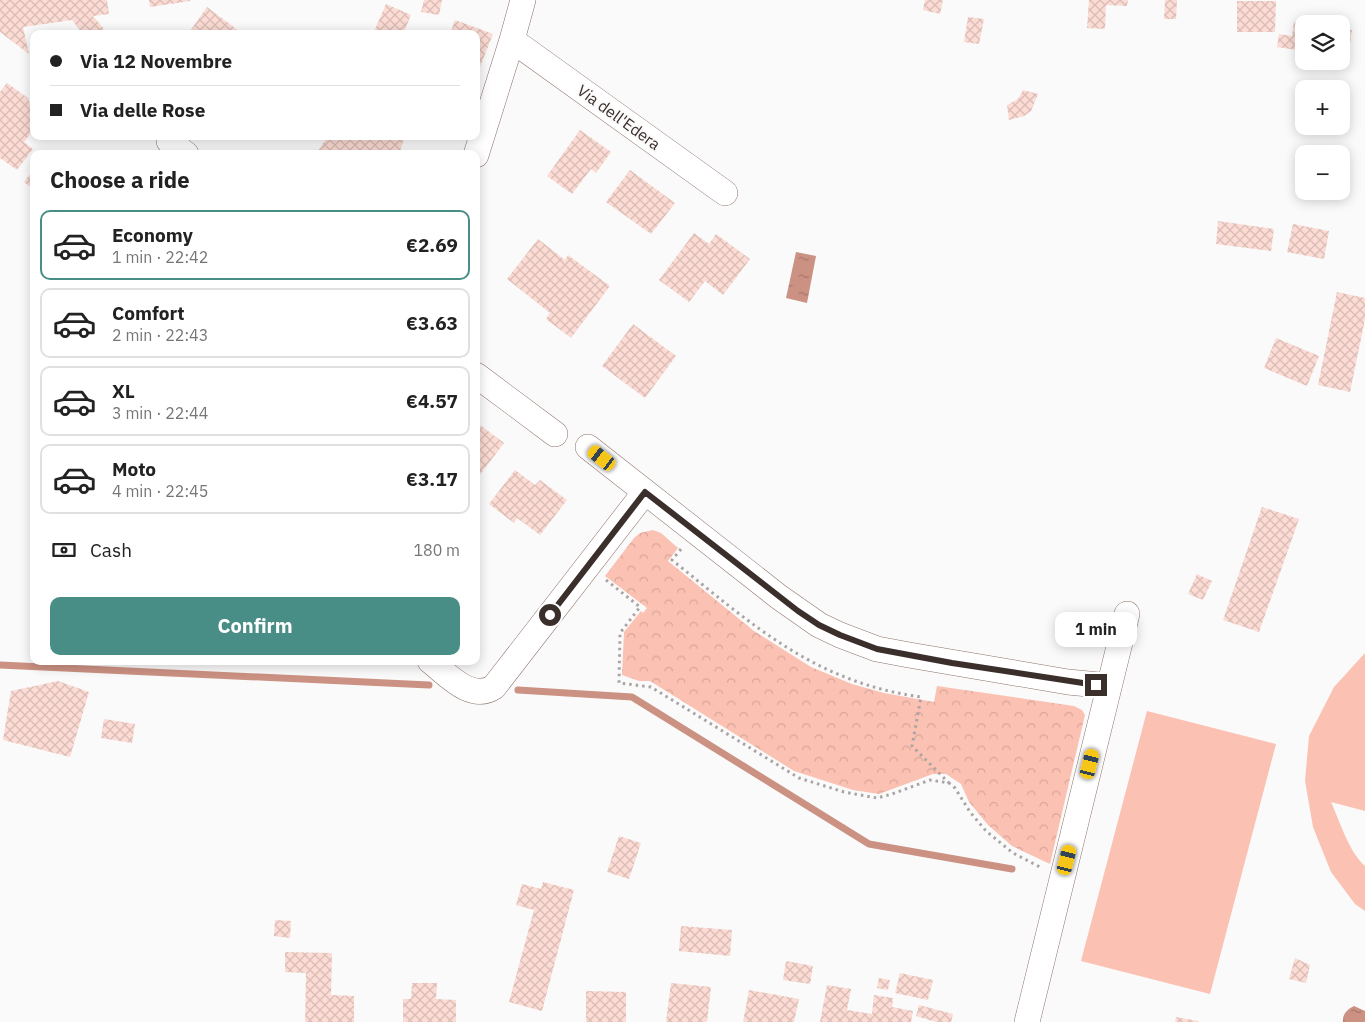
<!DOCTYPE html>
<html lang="en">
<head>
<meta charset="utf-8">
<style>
  :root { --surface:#fff; --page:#f6f6f6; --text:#222; --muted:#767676; --line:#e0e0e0; --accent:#498e86 }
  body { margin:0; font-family:"IBM Plex Sans",sans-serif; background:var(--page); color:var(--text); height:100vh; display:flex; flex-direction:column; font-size:19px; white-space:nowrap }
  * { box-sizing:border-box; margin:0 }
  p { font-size:16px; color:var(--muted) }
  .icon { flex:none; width:28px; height:28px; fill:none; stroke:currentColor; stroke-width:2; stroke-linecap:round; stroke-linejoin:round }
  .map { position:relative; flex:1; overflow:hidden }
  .details { position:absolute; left:30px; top:150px; width:450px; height:515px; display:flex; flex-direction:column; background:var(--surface); border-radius:10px; box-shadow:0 2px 12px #0003 }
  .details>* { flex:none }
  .hud { position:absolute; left:30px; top:30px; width:450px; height:110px; border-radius:10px; box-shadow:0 2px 12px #0003; display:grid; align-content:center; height:110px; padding:0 20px; background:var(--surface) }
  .tools { position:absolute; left:1295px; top:15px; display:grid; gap:10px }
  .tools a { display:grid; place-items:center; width:55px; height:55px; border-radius:10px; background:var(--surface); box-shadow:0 2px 12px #0003; font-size:25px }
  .end { position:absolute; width:22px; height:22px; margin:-11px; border:6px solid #3b2f2c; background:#fff; box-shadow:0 0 0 2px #fff }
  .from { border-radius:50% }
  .bubble { position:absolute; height:35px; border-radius:10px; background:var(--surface); box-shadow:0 2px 12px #0003; font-size:16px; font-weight:800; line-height:35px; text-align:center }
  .car { position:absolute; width:15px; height:30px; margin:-15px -8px; border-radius:6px; box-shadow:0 0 4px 1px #0007; background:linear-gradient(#f5c518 24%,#345 0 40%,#f5c518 0 76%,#345 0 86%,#f5c518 0) }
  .hud b { display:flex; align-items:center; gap:18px; height:48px; font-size:19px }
  .hud b+b { border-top:1px solid var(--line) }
  .hud i { width:12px; height:12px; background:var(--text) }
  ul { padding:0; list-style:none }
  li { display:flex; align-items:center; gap:15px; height:70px; margin:0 10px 8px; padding:0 10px; border:2px solid var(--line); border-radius:10px }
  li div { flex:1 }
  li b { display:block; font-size:19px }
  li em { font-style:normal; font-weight:800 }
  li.on { border-color:var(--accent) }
  li>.icon { width:45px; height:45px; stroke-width:1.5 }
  h2 { padding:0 20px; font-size:22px; line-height:60px }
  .pay { display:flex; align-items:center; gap:12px; height:55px; padding:0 20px; font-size:19px }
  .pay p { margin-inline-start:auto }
  .cta { display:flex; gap:10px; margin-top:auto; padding:10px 20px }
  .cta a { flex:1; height:58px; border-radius:10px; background:var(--accent); color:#fff; font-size:20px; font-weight:800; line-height:58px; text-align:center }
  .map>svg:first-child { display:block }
  .park { fill:url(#park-crowns) }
  .garden { fill:#fbc1b2 }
  .water { fill:url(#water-ripples) }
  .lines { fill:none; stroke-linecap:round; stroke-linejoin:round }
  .stream { stroke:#cb9182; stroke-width:7 }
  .building { fill:url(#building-cross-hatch) }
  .minor-casing { stroke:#8e736b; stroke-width:26 }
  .path { stroke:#aaa5a4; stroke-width:3; stroke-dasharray:2.5 4; stroke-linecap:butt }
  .minor { stroke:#fff; stroke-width:25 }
  .route { stroke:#3b2f2c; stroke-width:6 }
  .labels { text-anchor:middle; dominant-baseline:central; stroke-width:4; stroke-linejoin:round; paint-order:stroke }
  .street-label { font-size:16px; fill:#3b2f2c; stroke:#fafafa }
</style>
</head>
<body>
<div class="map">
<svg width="1365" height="1022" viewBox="0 0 1365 1022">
  <defs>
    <pattern id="park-crowns" width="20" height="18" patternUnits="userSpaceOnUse" patternTransform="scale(1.25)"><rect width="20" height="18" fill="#fbc1b2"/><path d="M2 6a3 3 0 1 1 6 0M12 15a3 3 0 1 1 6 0" fill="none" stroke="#d8a699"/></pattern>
    <pattern id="water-ripples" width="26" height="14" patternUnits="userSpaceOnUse" patternTransform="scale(1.25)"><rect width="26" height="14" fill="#cb9182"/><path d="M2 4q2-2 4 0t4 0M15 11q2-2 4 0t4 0" fill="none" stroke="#a6776b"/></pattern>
    <pattern id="building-cross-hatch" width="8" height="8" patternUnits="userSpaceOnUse" patternTransform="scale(1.25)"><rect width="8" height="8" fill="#fbdbd3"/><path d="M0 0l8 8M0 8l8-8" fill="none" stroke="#d8bcb5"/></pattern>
  </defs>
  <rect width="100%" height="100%" fill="#fafafa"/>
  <path class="park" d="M653 530 661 533 678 548 668 561 754 631 811 667 852 684 884 693 934 702 937 686 1074 706 1082 710 1085 715 1050 864 1012 846 988 825 969 802 961 784 946 774H933L879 794 853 790 794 771 650 681H639L622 675 624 632 641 611 643 613 647 608 605 576 634 538 640 533Z"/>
  <path class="garden" d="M1365 653V811L1331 802C1340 822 1349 852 1365 866V911L1355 904 1331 872 1313 827 1305 781 1309 736 1334 687Z
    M1147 711 1276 744 1210 994 1081 961Z"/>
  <path class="water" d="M796 252 816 256 807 303 786 298Z
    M1354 1006 1365 1011V1022H1343C1342 1014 1348 1009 1354 1006Z"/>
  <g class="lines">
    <path class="stream" d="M0 665 429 685
      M518 690 632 697 869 844 1012 869"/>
  </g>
  <path class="building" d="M0 0H107L109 14 93 16 104 29 96 34H83L72 20 23 27 29 54 0 32Z
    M149 0H190V1L150 7Z
    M424 0H442L439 15 421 12Z
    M925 0H943L940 14 923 10Z
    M1089 0H1128L1127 6 1106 5 1105 29 1087 28Z
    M1165 0H1177L1176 19H1164Z
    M1237 1H1276L1275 32H1237Z
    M386 4 411 15 403 34H373Z
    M207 7 243 34H188Z
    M968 17 984 19 979 44 964 42Z
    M455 20 493 34 476 77V34H450Z
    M1294 22 1304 23V51L1277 47 1279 34 1292 36Z
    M1341 29 1352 30 1350 44 1341 43Z
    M7 83 28 98 34 116V129L24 142 33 149 17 170 0 158V92Z
    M1023 90 1038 94 1031 111 1024 116 1009 120 1007 105 1018 99Z
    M580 130 611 152 596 173 591 169 572 194 547 176Z
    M328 136H405L399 154H316Z
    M34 169V190L24 182Z
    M630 170 675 203 651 234 606 202Z
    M1218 221 1274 229 1271 251 1216 244Z
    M1293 224 1329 231 1324 259 1287 252Z
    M694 233 709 244 716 234 750 259 723 295 705 281 689 302 659 280Z
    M538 239 565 260 568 255 610 286 571 338 546 319 550 313 507 279Z
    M1337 292 1365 298V319L1350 392 1318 385Z
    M633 324 676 356 645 398 602 366Z
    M1276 338 1319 356 1307 386 1264 368Z
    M476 422 504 443 476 480Z
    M515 470 535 485 540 480 567 500 540 535 517 518 514 523 489 504Z
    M1262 507 1299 519 1259 632 1223 620Z
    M1197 574 1212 581 1203 600 1188 594Z
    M58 681 89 692 70 757 3 740 11 691Z
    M104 719 135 724 132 743 101 738Z
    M619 836 641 843 629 879 607 872Z
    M543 882 574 890 542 1011 509 1002 534 910 516 905 522 884 541 889Z
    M275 920 291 921 290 938 274 936Z
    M681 926 732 930 730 956 679 951Z
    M285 952 332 953 331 995 354 996V1022H305L306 973 285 972Z
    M1295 958 1310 965 1306 983 1289 979Z
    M786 961 813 966 810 984 783 980Z
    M900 973 933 980 928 1000 895 993Z
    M879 978 890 980 888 990 877 988Z
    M412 983H437L436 999 456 1000V1022H403V999H411Z
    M671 983 711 987 707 1022H666Z
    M827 985 851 989 847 1010 872 1014 874 995 893 998 892 1007 913 1011 911 1022H820Z
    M749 990 799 999 794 1022H743Z
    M586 991 626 992V1022H586Z
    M919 1005 953 1014 951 1022H936L916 1016Z
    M1176 1017 1198 1021V1022H1175Z"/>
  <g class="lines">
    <g class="minor-casing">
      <path id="minor" d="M512 40 725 193
        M169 141 186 154
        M476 155 512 40 523 0
        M476 375 555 434
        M588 447 779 597 819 625 840 635 877 649 909 655 1068 682 1109 686
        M430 661C448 675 471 702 494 687L645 492
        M1027 1022 1127 614"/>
    </g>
    <path class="path" d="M681 549 672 560C753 625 814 682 921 697L912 746 949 783
      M606 580 640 607 620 633 619 683 651 687 799 778 844 792 877 798 892 794 930 780 949 783 955 788 970 812 986 831 1013 853 1040 867"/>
    <use href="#minor" class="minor"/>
  </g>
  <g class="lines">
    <path class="route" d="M550 615 645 492 798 611 819 625 840 635 877 649 952 663 1096 685"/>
  </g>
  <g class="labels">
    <g class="street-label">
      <text transform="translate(619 117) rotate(36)">Via dell'Edera</text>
    </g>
  </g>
</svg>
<div class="tools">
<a><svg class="icon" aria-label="layers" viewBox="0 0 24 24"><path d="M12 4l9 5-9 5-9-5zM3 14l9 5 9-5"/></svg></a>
<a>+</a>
<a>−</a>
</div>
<i class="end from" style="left:550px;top:615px"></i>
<i class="end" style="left:1096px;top:685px"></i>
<div class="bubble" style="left:1055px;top:612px;width:82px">1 min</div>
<i class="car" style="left:602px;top:458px;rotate:308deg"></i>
<i class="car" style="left:1090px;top:764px;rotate:14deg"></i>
<i class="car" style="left:1067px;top:860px;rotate:14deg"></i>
<div class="hud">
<b><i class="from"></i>Via 12 Novembre</b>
<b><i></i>Via delle Rose</b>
</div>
<section class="details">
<h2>Choose a ride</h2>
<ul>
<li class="on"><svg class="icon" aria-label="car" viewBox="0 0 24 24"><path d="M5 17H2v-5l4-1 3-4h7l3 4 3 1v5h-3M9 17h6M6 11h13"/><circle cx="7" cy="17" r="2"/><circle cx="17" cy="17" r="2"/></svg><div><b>Economy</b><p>1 min · 22:42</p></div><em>€2.69</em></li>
<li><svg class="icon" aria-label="car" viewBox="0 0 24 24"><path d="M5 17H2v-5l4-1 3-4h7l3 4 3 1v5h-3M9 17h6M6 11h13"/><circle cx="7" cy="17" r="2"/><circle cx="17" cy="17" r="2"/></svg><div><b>Comfort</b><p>2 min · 22:43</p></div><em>€3.63</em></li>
<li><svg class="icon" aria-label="car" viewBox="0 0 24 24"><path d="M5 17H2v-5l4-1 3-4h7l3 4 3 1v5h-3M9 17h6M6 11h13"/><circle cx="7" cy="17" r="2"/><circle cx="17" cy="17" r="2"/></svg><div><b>XL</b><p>3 min · 22:44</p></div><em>€4.57</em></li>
<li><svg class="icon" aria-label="car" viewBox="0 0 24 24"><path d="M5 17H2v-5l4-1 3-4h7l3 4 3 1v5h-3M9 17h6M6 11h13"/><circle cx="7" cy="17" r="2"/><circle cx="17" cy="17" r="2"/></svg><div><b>Moto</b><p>4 min · 22:45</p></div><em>€3.17</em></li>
</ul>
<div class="pay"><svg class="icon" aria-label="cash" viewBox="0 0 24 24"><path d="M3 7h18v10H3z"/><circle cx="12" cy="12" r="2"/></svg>Cash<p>180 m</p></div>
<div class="cta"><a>Confirm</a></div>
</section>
</div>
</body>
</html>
